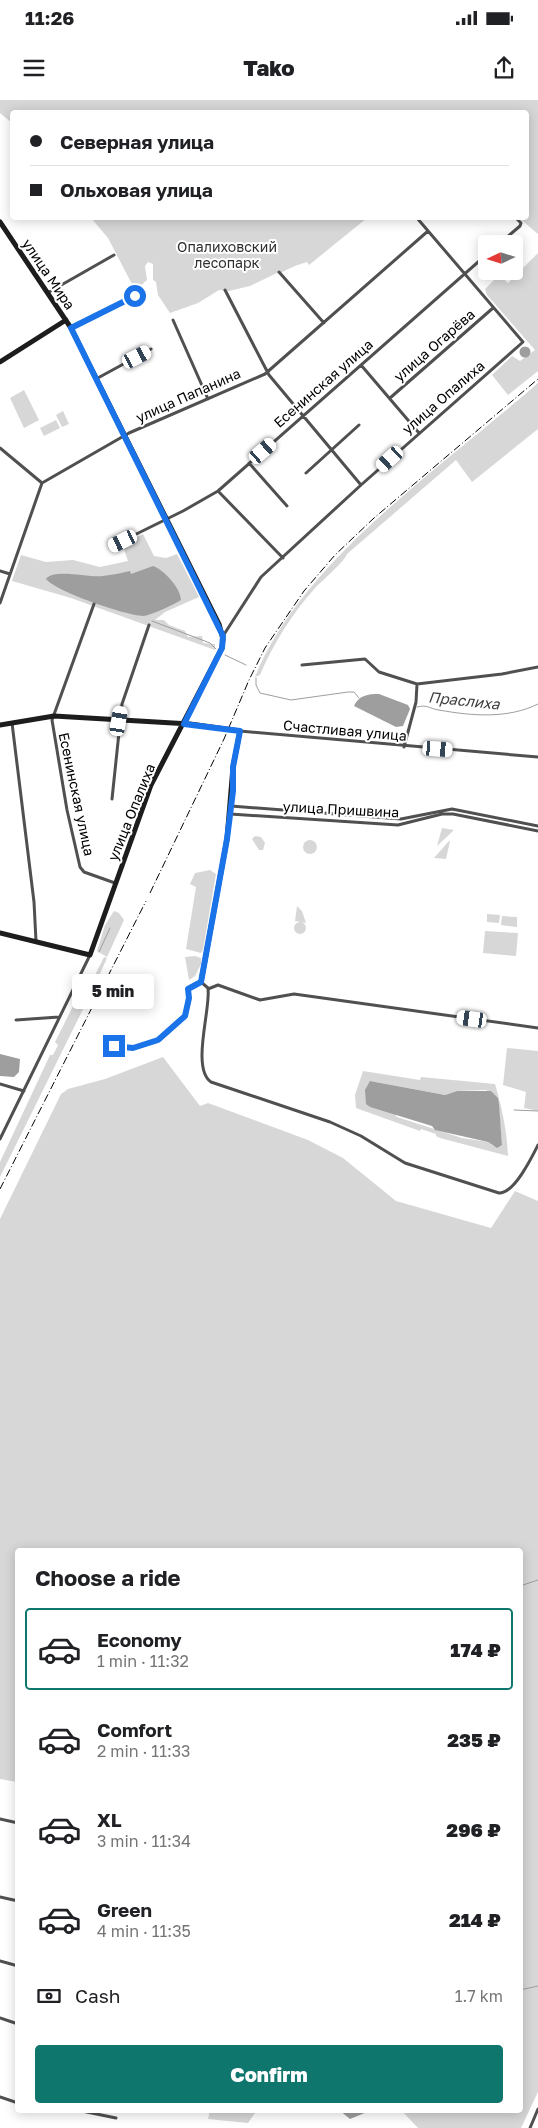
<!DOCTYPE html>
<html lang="en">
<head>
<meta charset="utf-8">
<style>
  :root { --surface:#fff; --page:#f6f6f6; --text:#202124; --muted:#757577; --line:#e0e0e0; --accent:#0f766e }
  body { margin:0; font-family:"Golos Text",sans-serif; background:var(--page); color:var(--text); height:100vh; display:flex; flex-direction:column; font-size:19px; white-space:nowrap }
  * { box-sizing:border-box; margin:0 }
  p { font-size:16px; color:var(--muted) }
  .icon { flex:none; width:28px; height:28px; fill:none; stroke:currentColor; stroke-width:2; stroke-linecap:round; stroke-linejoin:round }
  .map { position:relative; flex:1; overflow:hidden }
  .sheet { position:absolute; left:15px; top:1448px; width:508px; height:565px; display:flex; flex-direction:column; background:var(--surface); border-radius:5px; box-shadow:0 2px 12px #0003 }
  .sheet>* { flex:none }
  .guide { position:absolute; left:10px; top:10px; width:519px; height:110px; border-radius:5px; box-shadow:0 2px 12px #0003; display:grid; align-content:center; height:110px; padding:0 20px; background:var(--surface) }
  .needle { width:32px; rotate:266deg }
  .buttons { position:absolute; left:478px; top:135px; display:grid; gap:10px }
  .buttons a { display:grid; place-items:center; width:45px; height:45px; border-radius:5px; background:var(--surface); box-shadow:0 2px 12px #0003; font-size:25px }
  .end { position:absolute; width:22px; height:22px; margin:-11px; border:6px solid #1a73e8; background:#fff; box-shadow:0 0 0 2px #fff }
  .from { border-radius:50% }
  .bubble { position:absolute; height:35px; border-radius:5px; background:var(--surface); box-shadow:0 2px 12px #0003; font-size:16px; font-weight:800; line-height:35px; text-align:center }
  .car { position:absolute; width:15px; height:30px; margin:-15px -8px; border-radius:6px; box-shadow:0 0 4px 1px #0007; background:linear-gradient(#fff 24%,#345 0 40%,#fff 0 76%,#345 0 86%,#fff 0) }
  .guide b { display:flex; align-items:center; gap:18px; height:48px; font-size:19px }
  .guide b+b { border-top:1px solid var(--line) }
  .guide i { width:12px; height:12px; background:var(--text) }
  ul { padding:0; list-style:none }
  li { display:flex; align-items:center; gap:15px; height:82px; margin:0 10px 8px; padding:0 10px; border:2px solid transparent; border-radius:5px }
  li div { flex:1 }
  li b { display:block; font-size:19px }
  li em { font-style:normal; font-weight:800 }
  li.selected { border-color:var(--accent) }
  li>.icon { width:45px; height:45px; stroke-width:1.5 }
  h2 { padding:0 20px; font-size:22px; line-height:60px }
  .pay { display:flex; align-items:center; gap:12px; height:55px; padding:0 20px; font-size:19px }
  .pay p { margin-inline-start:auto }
  .action { display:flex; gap:10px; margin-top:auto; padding:10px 20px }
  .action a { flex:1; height:58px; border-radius:5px; background:var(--accent); color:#fff; font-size:20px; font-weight:800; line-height:58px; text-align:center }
  .status { display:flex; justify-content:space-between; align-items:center; height:35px; padding:0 25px; background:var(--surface); direction:ltr }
  .status svg { height:14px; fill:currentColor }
  header { display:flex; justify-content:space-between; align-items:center; height:65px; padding:0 20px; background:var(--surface); font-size:22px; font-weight:800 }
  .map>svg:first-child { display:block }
  .green { fill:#d7d7d7; fill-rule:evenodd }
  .water { fill:#9e9e9e }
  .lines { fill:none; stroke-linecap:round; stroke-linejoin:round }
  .stream { stroke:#9e9e9e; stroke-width:1 }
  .street { stroke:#505050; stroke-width:3 }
  .secondary { stroke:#1d1d1d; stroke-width:5 }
  .rail { stroke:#000; stroke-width:1; stroke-dasharray:8 2.5 1 2.5; stroke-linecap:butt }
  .route { stroke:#1a73e8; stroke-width:6 }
  .labels { text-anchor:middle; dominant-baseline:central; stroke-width:4; stroke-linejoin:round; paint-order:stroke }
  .park-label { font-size:14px; fill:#2e2e2e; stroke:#fff }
  .street-label { font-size:14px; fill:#000; stroke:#fff }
  .water-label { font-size:15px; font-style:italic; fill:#3f3f3f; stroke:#fff }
</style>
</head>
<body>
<div class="status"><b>11:26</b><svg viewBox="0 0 49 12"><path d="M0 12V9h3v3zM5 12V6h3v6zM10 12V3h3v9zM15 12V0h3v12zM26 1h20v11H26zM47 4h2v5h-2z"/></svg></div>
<header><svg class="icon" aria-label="menu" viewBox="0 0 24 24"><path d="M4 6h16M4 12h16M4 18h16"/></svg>Tako<svg class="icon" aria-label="share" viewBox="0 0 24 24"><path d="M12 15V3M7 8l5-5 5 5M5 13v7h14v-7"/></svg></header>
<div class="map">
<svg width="538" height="2028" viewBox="0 0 538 2028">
  <rect width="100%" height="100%" fill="#fff"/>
  <path class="green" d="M0 0H538V134L519 118H526V12H12V23L0 13Z
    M91 118H367L309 165 307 162C299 164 285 170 279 174L277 173 250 186 229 191 219 190 198 203 170 213 158 195 156 182 153 180V164L148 162 145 166 147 180 139 187 133 186 108 138Z
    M538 153V271L508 295 492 275 512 256 520 261 535 250 487 195 485 189 499 175 508 183Z
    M538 283V329L472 382 456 360 347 454C345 461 323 480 316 487 293 512 273 544 260 575L255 577C301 461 446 364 538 283Z
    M24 290 39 320 24 328 10 298Z
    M63 311 69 324 62 327 56 315Z
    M56 320 60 328 44 336 40 328Z
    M143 434 154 456 166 458 177 454 199 497 165 512 155 520H164L169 525 185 531 188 537 202 536 203 543 215 544V550L71 498 12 481 21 455 46 462 73 460 100 467 128 461 122 444Z
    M442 728 454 730 437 746Z
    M255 736 261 737 265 743 263 750H259L252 739Z
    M303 747a7 7 0 1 1 14 0a7 7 0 1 1-14 0Z
    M449 741H450L446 759 434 758Z
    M210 770 216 774 203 850 201 853 186 849 196 787 190 784 195 773Z
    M297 806 302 811 306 823 295 821Z
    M114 811 119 813 124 820 107 857 97 851 105 825Z
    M487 814 500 815 499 823 487 822Z
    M502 816 517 817V827L501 825Z
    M294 828a6 6 0 1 1 12 0a6 6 0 1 1-12 0Z
    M485 831 518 833 516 856 483 853Z
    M195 856 201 858V864L195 876 189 880 185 857Z
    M104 857 107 858 95 885 0 1077V1062L50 955H53L58 945 55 942 86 880 91 883Z
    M507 948 538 951V1011L524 1008 526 992 503 985Z
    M163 957 200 1006 208 1003 308 1040 343 1058 396 1101 491 1128 515 1091 538 1101V1992L521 2028H418L401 2010H520V1450H18L17 1682 0 1679V1119L61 994 68 989 105 979Z
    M363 971 420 980 421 977 495 984C502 1008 507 1031 508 1056L440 1038 436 1036V1034L421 1029 420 1031 356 1008 355 995ZM370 981 445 995 457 991 486 990 498 998 502 1045 493 1046 488 1042 462 1038 397 1017Z
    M210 2010H257L248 2023 208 2019Z"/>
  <path class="water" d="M519.5 252a5.5 5.5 0 1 1 11 0a5.5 5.5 0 1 1-11 0Z
    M153 466C163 469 181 488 181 500 175 504 150 516 143 516 125 515 57 492 46 479 54 468 89 478 103 476 112 475 121 473 130 471L131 474Z
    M379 594 408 605 410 609 403 626 396 627 354 606C359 595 368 594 379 594Z
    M0 954 20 959 19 972 14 977 0 976Z
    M370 981 445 995 457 991H491L498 998 499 1004 502 1045 497 1048 488 1042 435 1030 432 1026 370 1007 366 1004 365 990Z
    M339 2010H372L350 2019Z"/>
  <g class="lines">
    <path class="stream" d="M152 521 210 543 216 549
      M225 555 246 565
      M256 578V585L260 593 291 600 348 592H354L359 598
      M417 607C427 604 430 609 439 610 472 616 508 619 538 604
      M99 852 110 828
      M514 1010 538 1011
      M520 1486 538 1480
      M520 1890 538 1886"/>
    <path class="street" d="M499 144 520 126 521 123 516 118
      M279 172 324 223
      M225 190 269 275 361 385
      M49 192 114 155
      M173 220 208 299
      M71 228 135 196
      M361 265 419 333
      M96 279 151 249
      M390 298 493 208
      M0 348 42 383
      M249 363 287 406
      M306 373 359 325
      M218 391 283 458
      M114 445 183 411 218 391 486 155
      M0 471 10 474
      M0 503 42 383 129 333 265 274 428 131
      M94 504 52 620 67 710 80 767 84 772 115 783
      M223 536 261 477 361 385 523 242 417 118
      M302 565 365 559 379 572 417 584 502 574 538 567
      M12 623 34 802 36 841
      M240 631 538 657
      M404 647 416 602 417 584
      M112 699 122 604 149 525
      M231 706 401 719 452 709 538 726
      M230 714 398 725 442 714H453L538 731
      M208 889C211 908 191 968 211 982L330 1022 361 1036 405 1063 499 1093C514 1094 532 1057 538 1045
      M208 889 218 885 260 900 294 894 538 928
      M16 920 59 917
      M114 946 133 948 158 940 185 916 189 898 188 889 201 882 208 888
      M0 984 24 991
      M0 1039 90 855
      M0 1719 18 1723
      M0 1797 18 1801
      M0 1861 18 1866
      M0 1918 18 1924
      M0 1997 18 2003
      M77 2010 116 2018
      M530 2028 538 2009"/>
    <path class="secondary" d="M0 122 71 228 219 524 223 539 222 548 151 685 90 855 0 833
      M0 262 66 220
      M0 625 54 616 190 624 240 631 233 667 227 739 201 882"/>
    <path class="rail" d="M150 793 224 639 249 580 265 548 304 491 335 455 374 418 538 279
      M0 1089 146 801"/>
  </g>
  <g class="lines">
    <path class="route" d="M114 946 133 948 158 940 185 916 189 898 188 889 201 882 227 739 233 691V667L240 631 184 624 222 548 223 536 71 228 135 196"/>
  </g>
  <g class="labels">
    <g class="park-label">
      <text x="227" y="146">Опалиховский<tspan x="227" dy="16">лесопарк</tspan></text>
    </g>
    <g class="street-label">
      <text transform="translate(49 174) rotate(56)">улица Мира</text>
      <text transform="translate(434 245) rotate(-41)">улица Огарёва</text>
      <text transform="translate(323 283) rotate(-41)">Есенинская улица</text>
      <text transform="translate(188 295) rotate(-24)">улица Папанина</text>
      <text transform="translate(443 297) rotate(-41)">улица Опалиха</text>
      <text transform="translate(345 630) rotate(5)">Счастливая улица</text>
      <text transform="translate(77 694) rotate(78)">Есенинская улица</text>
      <text transform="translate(341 709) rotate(3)">улица Пришвина</text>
      <text transform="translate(131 712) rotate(-68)">улица Опалиха</text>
    </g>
    <g class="water-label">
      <text transform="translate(464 600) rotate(6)">Праслиха</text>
    </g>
  </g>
</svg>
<div class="buttons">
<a><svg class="needle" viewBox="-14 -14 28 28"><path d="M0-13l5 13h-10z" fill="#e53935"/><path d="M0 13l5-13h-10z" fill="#757577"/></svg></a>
</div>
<i class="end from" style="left:135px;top:196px"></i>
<i class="end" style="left:114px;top:946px"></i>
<div class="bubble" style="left:72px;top:874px;width:82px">5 min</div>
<i class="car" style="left:137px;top:257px;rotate:63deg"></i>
<i class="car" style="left:263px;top:351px;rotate:49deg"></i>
<i class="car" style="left:390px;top:359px;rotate:228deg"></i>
<i class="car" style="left:123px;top:441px;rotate:244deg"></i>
<i class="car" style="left:119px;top:621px;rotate:10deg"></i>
<i class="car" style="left:438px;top:649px;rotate:94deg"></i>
<i class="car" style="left:472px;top:919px;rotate:278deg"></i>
<div class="guide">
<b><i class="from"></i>Северная улица</b>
<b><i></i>Ольховая улица</b>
</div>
<section class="sheet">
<h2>Choose a ride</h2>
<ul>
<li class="selected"><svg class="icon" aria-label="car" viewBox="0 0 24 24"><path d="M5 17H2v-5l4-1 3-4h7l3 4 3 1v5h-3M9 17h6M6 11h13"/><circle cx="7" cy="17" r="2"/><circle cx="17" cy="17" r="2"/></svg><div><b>Economy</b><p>1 min · 11:32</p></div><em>174 ₽</em></li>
<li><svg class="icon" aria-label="car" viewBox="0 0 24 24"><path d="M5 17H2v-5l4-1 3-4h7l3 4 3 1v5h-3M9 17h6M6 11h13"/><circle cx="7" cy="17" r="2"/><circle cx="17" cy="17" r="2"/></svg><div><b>Comfort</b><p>2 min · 11:33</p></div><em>235 ₽</em></li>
<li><svg class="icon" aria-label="car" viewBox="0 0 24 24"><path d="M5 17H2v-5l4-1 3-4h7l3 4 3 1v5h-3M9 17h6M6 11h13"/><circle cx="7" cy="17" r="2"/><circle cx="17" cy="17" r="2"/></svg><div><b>XL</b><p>3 min · 11:34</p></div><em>296 ₽</em></li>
<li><svg class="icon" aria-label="car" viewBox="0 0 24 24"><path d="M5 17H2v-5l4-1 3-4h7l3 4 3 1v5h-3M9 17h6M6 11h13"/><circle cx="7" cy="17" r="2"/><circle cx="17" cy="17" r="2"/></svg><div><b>Green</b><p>4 min · 11:35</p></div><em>214 ₽</em></li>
</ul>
<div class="pay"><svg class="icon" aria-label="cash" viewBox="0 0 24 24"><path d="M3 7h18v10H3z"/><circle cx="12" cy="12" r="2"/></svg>Cash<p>1.7 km</p></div>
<div class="action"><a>Confirm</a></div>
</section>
</div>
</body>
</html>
